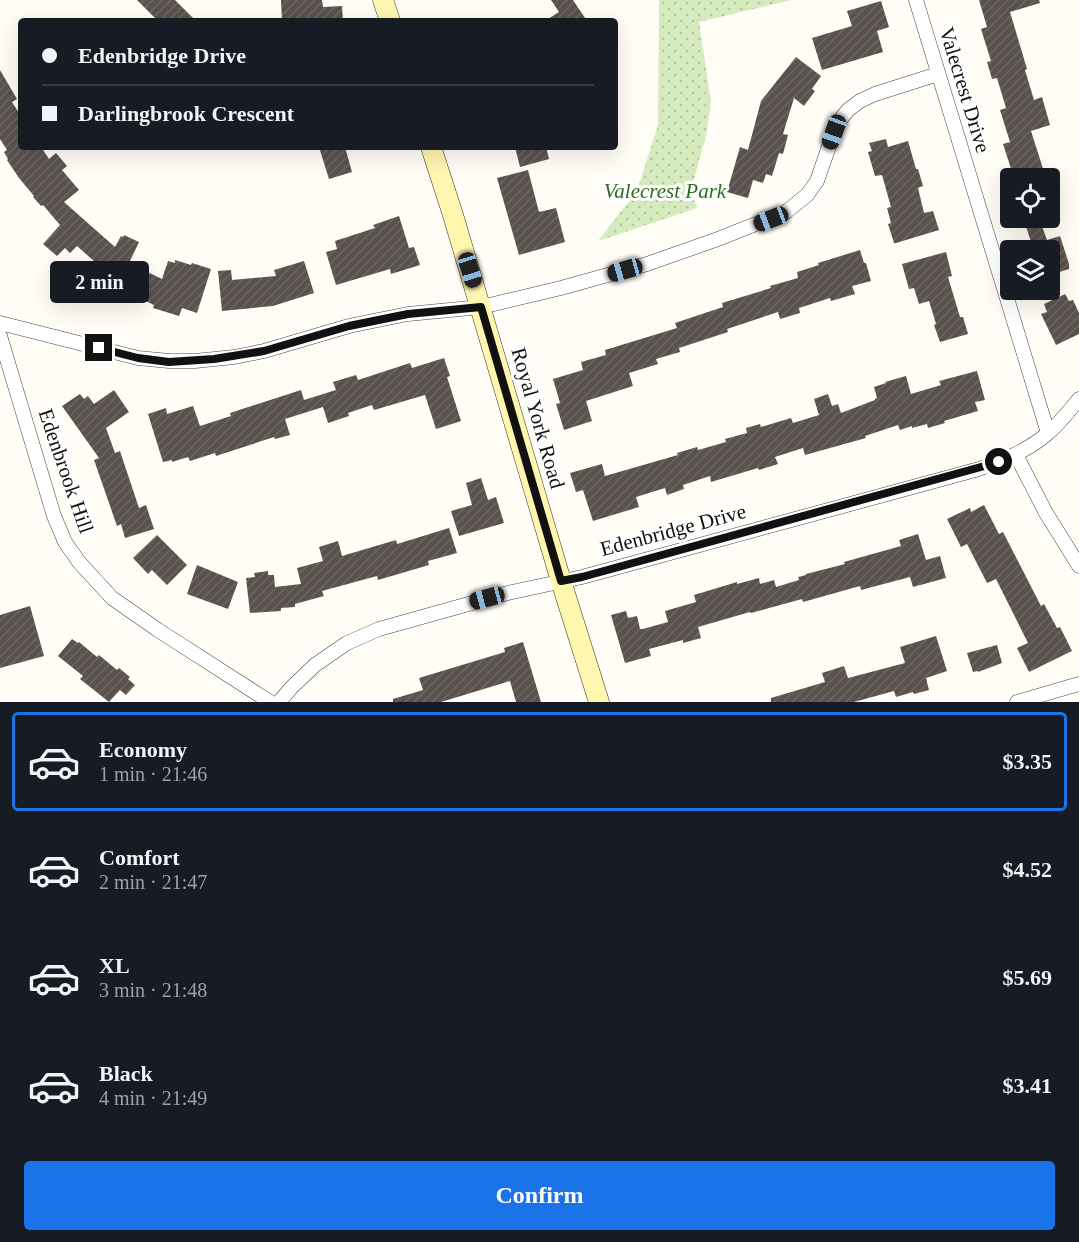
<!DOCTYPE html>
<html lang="en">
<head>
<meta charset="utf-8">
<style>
  :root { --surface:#171b24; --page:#242831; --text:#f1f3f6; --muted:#9ea1a6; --line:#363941; --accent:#1a73e8 }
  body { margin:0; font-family:Georgia,serif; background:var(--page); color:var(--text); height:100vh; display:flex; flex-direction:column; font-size:22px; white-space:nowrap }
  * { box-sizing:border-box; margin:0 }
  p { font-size:20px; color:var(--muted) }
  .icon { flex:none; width:33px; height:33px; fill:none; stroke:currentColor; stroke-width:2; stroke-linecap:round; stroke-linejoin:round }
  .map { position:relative; height:702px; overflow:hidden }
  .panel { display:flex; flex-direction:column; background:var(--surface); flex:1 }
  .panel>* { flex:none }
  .guide { position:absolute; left:18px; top:18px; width:600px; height:132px; border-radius:6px; box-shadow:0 6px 24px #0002; display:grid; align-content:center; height:132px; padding:0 24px; background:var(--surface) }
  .tools { position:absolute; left:1000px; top:168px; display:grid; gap:12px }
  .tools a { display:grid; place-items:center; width:60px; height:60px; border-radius:6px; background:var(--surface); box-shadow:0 6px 24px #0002; font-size:30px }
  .end { position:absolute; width:27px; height:27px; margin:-14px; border:8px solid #111; background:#fff; box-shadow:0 0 0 3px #fff }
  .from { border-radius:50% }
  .bubble { position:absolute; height:42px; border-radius:6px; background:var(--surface); box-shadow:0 6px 24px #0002; font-size:20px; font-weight:800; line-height:42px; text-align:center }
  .car { position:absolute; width:18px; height:36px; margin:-18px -9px; border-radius:8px; box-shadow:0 0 4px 2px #0007; background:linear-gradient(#222 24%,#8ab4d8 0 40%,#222 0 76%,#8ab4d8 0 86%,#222 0) }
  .guide b { display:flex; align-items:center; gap:21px; height:57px; font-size:22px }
  .guide b+b { border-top:2px solid var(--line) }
  .guide i { width:15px; height:15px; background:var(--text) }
  ul { padding:10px 0 0; list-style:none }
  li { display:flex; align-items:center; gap:18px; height:99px; margin:0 12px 9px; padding:0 12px; border:3px solid transparent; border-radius:6px }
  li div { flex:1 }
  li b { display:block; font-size:22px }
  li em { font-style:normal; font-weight:800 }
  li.selected { border-color:var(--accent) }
  li>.icon { width:54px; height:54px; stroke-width:1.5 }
  .primary-button { display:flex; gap:12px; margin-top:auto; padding:12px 24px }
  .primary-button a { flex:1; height:69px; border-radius:6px; background:var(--accent); color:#fff; font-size:24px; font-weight:800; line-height:69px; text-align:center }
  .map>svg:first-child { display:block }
  .park { fill:url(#park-dots) }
  .building { fill:url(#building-hatch) }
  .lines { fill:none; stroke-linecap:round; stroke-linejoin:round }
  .street-casing { stroke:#444; stroke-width:15 }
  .secondary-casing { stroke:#333; stroke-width:21 }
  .street { stroke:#fff; stroke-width:14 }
  .secondary { stroke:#fff6b0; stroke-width:20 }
  .route { stroke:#111; stroke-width:8 }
  .labels { text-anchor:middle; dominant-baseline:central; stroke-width:6; stroke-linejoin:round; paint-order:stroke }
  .street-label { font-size:21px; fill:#111; stroke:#fff }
  .park-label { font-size:21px; font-style:italic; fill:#2f6b1f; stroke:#fff }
</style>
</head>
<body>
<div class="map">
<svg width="1079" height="702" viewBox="0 0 1079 702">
  <defs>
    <pattern id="park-dots" width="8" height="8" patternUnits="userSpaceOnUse" patternTransform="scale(1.5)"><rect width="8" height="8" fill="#d5ebbd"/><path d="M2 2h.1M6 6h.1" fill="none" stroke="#b6c8a1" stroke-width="1.8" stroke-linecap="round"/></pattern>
    <pattern id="building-hatch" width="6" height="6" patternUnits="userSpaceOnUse" patternTransform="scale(1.5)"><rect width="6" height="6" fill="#5a524d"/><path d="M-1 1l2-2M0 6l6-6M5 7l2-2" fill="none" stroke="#6d6662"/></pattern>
  </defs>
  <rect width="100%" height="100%" fill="#fffdf5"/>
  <path class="park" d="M659 0H791L699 22 711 102 706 136 691 190 697 208 598 241 637 191 658 125Z"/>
  <path class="building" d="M137 0H175L196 21H158Z
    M281 0H322L323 7 342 6 343 21H282Z
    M551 0H573L587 21H545L559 12Z
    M979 0H1039L1040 3 1010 12 1027 69 1025 70 1034 100 1042 97 1050 125 1031 131 1046 178H1014L1003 144 1010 142 1000 110 1006 108 997 78 992 79 987 62 991 61 981 29 987 27Z
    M881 1 889 27 877 31 883 52 822 70 812 38 852 26 847 11Z
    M796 57 821 76 812 89 815 91 804 106 794 98 783 134 788 135 783 154 779 153 772 176 766 174 763 183 753 180 748 198 727 192 740 147 748 150 761 101Z
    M0 70 17 99 12 102 21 116V147H41L49 159 56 153 67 166 62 170 79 190 64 202 115 247 121 236 123 237 124 235 139 242 129 263 162 279 168 261 175 263V260L191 265 192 263 211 269 197 313 182 308 179 316 153 308 154 305 100 279 104 270 77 246 70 253 65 248 57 256 43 244 60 225 43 205 41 206 33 197 34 196 19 178 7 160 8 159 4 152 7 150 0 139Z
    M886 139 888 147 908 141 916 169H918L923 186 918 188 924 213 933 211 939 230 896 243H894L888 224 891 223 887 208 891 207 882 175 875 176 868 152 872 151 869 143Z
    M319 147H345L352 172 329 179Z
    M515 147H546L549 159 520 167Z
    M528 170 539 212 556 208 565 242 519 255 497 178Z
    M399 216 409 248 414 247 420 265 391 274 390 269 336 285 326 252 337 249 335 241 375 228 373 225Z
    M1039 218 1047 240 1060 236 1069 264V269L1050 275V250H1024L1023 247 1032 245 1025 223Z
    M860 250 864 263H866L871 281 852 286 855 294 831 301 830 298 799 308 800 313 780 319 778 312 727 329 728 332 679 348 680 352 656 359 658 364 629 373 633 386 586 401 592 421 564 430 556 404 560 403 553 379 583 370 581 362 606 355 605 350 677 328 675 323 723 307 722 303 771 288 770 286 798 278 797 272 819 265 818 263Z
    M946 252 952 276 948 277 960 317H963L968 334 940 342 934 325 936 324 929 301 919 304 914 288 909 289 902 264Z
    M304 261 314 293 273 306 222 311 218 271 231 270 232 280 276 276 274 270Z
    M1065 294 1069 301 1073 300 1079 313V334L1056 345 1041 314 1047 312 1044 304Z
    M444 358 450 376 447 377 461 421 436 429 425 395 374 410 372 405 348 413 349 416 328 423 323 407 285 419 290 435 275 439 274 437 216 456 215 453 190 461 188 457 172 462V460L163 462 148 414 166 408 167 414 193 406 200 426 231 416 230 413 301 390 304 400 336 390 333 382 356 375 358 380 410 363 412 368Z
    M977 371 985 400 975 402 978 411 944 421 945 423 928 428 927 424 912 428V426L900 430 898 425 865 436 866 438 805 455 803 448 775 457 778 464 759 470 758 468 711 482 710 476 683 485 684 489 667 495 665 488 636 497 639 507 593 521 583 490 576 492 570 473 602 464 605 476 678 455 677 453 697 447 698 450 726 442 725 439 747 433 746 428 760 424 761 427 791 418 793 423 819 415 814 399 828 394 832 406 838 404 841 413 875 400V399L877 398 874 387 886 383 885 382 906 376 911 394 941 385 939 381Z
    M114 390 129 412 106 428 115 453 120 451 139 508 146 505 154 529 125 538 121 524 117 526 94 460 99 458 62 406 80 394 84 399 88 396 94 404Z
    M481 478 488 500 496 497 504 523 459 536 451 511 472 505 466 483Z
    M984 505 999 534 1003 532 1041 606 1044 604 1057 628 1060 627 1072 651 1029 672 1017 648 1028 643 996 579 987 583 967 544 961 547 947 519 970 508 971 512Z
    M449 528 457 553 428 561 429 565 378 580 377 576 322 591 324 596 295 604V607L281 608V611L250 613 246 578 255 577 254 573 268 571V575H274L275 587 301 584 297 568 323 561 319 547 338 541 342 556 396 540 397 544Z
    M918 534 926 560 940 556 946 578 913 587 910 577 861 590 860 586 803 602 802 599 751 613 750 612 698 627 701 638 683 643V640L649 649 651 656 625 663 611 615 626 611 628 618 637 616 640 629H643L668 622 665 611 696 602 694 595 737 582V584L759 578 760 584 774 580 776 587 799 580 798 577 806 575V574L845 564 844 562 901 546 899 540Z
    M157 535 187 565 167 585 152 570 148 574 133 558Z
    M197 565 238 582 228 609 187 594Z
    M30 606 44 656 0 668V615Z
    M936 636 947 671 926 678 929 690 914 694 913 692 896 697 894 691 854 702H771V698L825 682 822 673 844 666 848 678 905 663 900 647Z
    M72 639 78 643 79 642 97 657 99 655 117 670 119 668 130 677 128 679 135 685 126 695 120 690 109 702 80 679 83 676 58 656Z
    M523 642 541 702H516L510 681 441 702H393V699L423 690 419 678 505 652 504 648Z
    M997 645 1002 663 978 672V671L973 672 967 653Z"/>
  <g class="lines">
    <g class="street-casing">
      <path id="street" d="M916 0 1048 433
        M0 323 138 358 169 361H195L234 357 264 351 349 326 378 320 408 314 481 307 561 288 647 264 718 239 786 212 807 195 817 181 834 132 840 120 848 110 860 101 875 94 938 74
        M0 336 54 516 65 542 79 562 112 598 158 630 270 702
        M1016 455 1046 513 1079 566
        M279 702 292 687 315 665 347 643 379 629 508 593 582 577 979 469C1004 460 1027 451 1047 434 1059 424 1069 411 1079 399
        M1017 702 1079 684"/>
    </g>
    <g class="secondary-casing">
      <path id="secondary" d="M383 0 390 21
        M431 147 453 215 561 581 599 702"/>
    </g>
    <use href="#street" class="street"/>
    <use href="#secondary" class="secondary"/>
  </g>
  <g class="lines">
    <path class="route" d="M99 348 138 358 169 362 214 359 264 351 349 326 408 314 481 307 561 581 582 577 999 462"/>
  </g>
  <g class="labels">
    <g class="street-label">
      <text transform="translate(965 90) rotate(73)">Valecrest Drive</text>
      <text transform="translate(538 418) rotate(74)">Royal York Road</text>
      <text transform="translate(66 471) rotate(71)">Edenbrook Hill</text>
      <text transform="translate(673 530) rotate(-15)">Edenbridge Drive</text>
    </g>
    <g class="park-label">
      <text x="665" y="191">Valecrest Park</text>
    </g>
  </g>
</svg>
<div class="tools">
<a><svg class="icon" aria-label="locate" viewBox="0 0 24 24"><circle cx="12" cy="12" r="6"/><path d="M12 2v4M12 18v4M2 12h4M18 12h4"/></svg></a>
<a><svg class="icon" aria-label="layers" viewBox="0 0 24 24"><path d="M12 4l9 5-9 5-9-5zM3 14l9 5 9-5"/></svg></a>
</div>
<i class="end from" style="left:999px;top:462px"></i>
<i class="end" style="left:99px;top:348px"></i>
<div class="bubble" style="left:50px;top:261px;width:99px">2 min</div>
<i class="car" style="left:834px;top:132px;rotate:200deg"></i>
<i class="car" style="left:771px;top:219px;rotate:249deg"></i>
<i class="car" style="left:470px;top:270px;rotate:163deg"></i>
<i class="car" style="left:625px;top:270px;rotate:254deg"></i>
<i class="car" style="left:487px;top:598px;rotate:255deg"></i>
<div class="guide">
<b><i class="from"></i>Edenbridge Drive</b>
<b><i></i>Darlingbrook Crescent</b>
</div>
</div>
<section class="panel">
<ul>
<li class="selected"><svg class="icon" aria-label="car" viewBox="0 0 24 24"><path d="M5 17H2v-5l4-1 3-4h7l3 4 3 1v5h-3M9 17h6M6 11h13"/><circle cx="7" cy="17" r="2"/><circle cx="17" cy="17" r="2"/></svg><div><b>Economy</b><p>1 min · 21:46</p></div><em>$3.35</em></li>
<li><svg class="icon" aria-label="car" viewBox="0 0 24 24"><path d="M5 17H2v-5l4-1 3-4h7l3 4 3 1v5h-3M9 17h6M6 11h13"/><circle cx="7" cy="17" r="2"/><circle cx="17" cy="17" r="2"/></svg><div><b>Comfort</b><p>2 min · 21:47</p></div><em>$4.52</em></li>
<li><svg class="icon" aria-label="car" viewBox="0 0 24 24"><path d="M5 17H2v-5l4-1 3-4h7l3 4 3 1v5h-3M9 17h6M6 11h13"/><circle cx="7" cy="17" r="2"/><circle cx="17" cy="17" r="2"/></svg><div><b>XL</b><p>3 min · 21:48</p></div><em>$5.69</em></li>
<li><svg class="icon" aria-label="car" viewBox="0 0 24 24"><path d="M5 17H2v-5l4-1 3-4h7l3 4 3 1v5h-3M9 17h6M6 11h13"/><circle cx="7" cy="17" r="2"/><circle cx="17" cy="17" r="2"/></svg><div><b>Black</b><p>4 min · 21:49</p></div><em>$3.41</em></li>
</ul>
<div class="primary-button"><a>Confirm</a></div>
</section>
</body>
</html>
